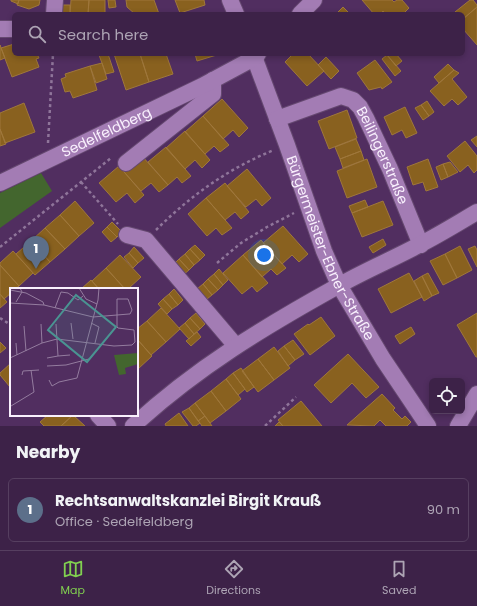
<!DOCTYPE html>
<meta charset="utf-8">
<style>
:root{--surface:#3d2248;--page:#482f52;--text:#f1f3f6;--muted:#ada4b4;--line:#563f60;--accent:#81d050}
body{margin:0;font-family:Poppins,sans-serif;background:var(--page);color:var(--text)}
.controls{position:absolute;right:12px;bottom:12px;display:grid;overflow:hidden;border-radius:6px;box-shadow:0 2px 6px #0003}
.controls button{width:36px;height:36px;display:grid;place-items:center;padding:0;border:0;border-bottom:1px solid var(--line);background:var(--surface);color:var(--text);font:20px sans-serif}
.you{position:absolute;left:264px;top:255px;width:14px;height:14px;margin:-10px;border:3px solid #fff;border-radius:50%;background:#1a73e8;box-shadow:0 0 0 6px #1a73e833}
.badge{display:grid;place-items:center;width:26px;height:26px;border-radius:50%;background:var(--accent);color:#fff;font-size:13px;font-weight:700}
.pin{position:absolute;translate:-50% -33px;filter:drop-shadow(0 1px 2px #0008)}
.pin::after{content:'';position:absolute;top:21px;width:14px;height:12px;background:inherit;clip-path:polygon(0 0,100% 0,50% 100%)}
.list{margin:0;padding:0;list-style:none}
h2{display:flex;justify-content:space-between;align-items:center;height:52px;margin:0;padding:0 16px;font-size:17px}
h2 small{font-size:13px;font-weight:400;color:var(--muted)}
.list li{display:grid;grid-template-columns:26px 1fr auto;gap:12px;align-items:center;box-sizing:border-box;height:64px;margin:0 8px 8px;padding:0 8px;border:1px solid var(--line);border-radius:6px}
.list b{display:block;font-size:15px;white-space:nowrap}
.list p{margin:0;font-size:13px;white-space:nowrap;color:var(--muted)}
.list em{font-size:13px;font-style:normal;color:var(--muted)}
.icon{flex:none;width:22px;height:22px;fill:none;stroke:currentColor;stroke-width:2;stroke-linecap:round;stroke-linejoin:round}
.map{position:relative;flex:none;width:477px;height:426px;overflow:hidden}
.search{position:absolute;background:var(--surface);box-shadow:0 2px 6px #0003;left:12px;right:12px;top:12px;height:44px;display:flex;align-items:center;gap:10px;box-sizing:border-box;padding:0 14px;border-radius:6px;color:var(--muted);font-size:15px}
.sheet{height:124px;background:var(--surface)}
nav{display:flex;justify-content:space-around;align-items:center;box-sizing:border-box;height:56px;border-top:1px solid var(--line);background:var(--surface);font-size:11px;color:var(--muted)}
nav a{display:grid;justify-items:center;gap:2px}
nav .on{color:var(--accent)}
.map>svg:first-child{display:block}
.green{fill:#43662e}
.building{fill:#89611f;stroke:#9f773b}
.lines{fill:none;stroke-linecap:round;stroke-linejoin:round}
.minor-casing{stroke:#654870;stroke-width:18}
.path{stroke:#8f759a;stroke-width:2.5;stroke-dasharray:3 3;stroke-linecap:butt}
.minor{stroke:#a37cb4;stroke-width:16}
.labels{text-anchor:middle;stroke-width:4;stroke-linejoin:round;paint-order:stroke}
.street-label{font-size:14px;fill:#f9f0fd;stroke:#2e1f35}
.inset-road{fill:none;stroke:#947c9f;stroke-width:1}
.view{fill:#4a9492;fill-opacity:0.15;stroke:#4a9492;stroke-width:2}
.inset-edge{fill:none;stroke:#f9f0fd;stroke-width:2}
</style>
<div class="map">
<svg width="477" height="426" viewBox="0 0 477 426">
<rect width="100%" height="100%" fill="#512e60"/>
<!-- green -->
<path class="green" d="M41 173 52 191 0 228V193Z"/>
<!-- building -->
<path class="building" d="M11 0H19L18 4 11 1Z
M19 0H40L39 5 29 9 17 5Z
M71 0H89L88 14H70Z
M89 0H105V14H88Z
M108 0H115L116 7 109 8Z
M126 0H154L159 14H135L127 7Z
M175 0H204L205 5 180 13Z
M362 0H392L394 2 397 0H402L409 8 403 14H386L383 11 380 14H374Z
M470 0H473L477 5V7L463 19V14H457L455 12Z
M61 5H70V14H60Z
M343 7 350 14H336Z
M477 7V45L463 29V19Z
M14 44V54H37L39 58 36 59 39 67 12 77 1 48Z
M0 45 5 58 0 60Z
M103 54H108L114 72 106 74 99 55Z
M114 54H140L149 82 126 90Z
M140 54H166L173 74 149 82Z
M195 54H220L197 61Z
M293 54H308L324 71 307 86 285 62Z
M388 54H396L402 61 396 66 387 55Z
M387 55 401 71 395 76 382 59Z
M326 57 339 71 331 79 318 65Z
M375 60 392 82 382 89 381 87 369 90 357 73Z
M102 63 107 79 96 83 90 66Z
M448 64 454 70 439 83 434 77Z
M90 66 97 90 73 98 70 91 65 92 61 79 66 77 65 74Z
M454 70 459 73 452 79 467 97 458 105 452 99 444 106 430 91Z
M222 99 248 128 239 137 233 130 223 139 203 116Z
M427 101 434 112 429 116 421 105Z
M24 103 35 132 5 143 0 129V113Z
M421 105 429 116 423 120 415 108Z
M405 107 417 133 406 138 402 130 392 135 384 117Z
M347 110 357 138 329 149 318 121Z
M203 116 229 145 220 152 214 146 205 154 185 132Z
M0 129 6 144 0 146Z
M185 131 210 160 202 168 195 160 185 169 166 148Z
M477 136V147L471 140Z
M356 139 361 151 340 159 335 147Z
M465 141 477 156V170L474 173 468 165 460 172 447 156Z
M166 147 191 176 182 183 177 177 168 185 148 162Z
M361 151 364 160 343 168 340 159Z
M142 156 168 185 159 192 151 183 141 191 124 172Z
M367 159 377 187 347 198 337 171Z
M428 159 438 187 426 191 423 182 413 185 407 167Z
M450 162 458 172 448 177 443 164Z
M443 164 448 177 441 180 436 167Z
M119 166 144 195 135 203 127 193 116 202 99 183Z
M247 169 271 198 262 206 256 199 246 207 227 186Z
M225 183 249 212 241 219 235 212 225 220 206 198Z
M206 198 232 228 222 235 216 228 207 236 188 214Z
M365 200 368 207 352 213 349 206Z
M75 201 94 223 79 236 60 215Z
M383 201 393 225 362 237 352 213Z
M60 215 79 236 65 249 45 228Z
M112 222 122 232 117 237 107 227Z
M283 226 308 254 299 262 292 255 282 264 263 243Z
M107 227 117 237 111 242 102 232Z
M45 228 65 249 50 262 31 241Z
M383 239 386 245 373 253 369 247Z
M261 240 286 268 277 275 271 269 262 277 243 255Z
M31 241 50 262 35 275 16 254Z
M195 245 205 255 200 260 190 249Z
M460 246 472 270 457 278 445 254Z
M475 246 477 250V267L468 249Z
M134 247 144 258 138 263 129 253Z
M190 249 200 260 194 265 185 254Z
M13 251 33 273 19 286 0 265V263Z
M129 253 138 263 133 268 124 257Z
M185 254 194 265 189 270 179 259Z
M445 254 457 278 443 285 430 261Z
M120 255 141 277 128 289H125L106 268Z
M243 255 268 283 257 292 252 286 242 294 223 273Z
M179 259 189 270 183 275 174 264Z
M0 265 19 286 15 289H11V293L4 299 0 294Z
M106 268 125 289H99L92 281Z
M219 269 228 280 223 285 214 274Z
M409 273 422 297 391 313 378 289Z
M428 273 439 293 432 296 422 276Z
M214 274 223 285 218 290 208 279Z
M422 276 432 296 424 301 414 281Z
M208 279 218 290 212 295 203 284Z
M91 280 99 289H81Z
M203 284 212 295 207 299 197 289Z
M174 289 183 300 178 305 169 294Z
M0 294 7 302 0 308Z
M169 294 178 305 172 309 163 299Z
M163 299 172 309 167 314 158 304Z
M161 308 180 329 166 342 147 321Z
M196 313 205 324 200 329 190 318Z
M477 313V357H476L457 325Z
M321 317 335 336 310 355 294 334 308 324 309 325Z
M190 318 200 329 194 334 185 323Z
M147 321 166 342 151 355 137 339V329Z
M185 323 194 334 189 339 179 328Z
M411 327 415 334 400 344 395 336Z
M197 332 201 337 191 346 186 341Z
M137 339 152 356 138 369H137Z
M293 340 304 354 295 360 284 346Z
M0 342 6 348 0 353Z
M284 346 295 360 288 366 278 351Z
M274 347 290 368 274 380 258 359Z
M348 354 379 387 366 398 352 383 331 403 314 385Z
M258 359 274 380 258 392 242 371Z
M11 363V386L10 387 0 375V373Z
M241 368 254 387 247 392 233 373Z
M233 373 245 389 238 395 226 379Z
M226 379 241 399 226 411 211 391Z
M211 391 226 411 210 423 195 403Z
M382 394 395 408 393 410 402 419 405 416 411 422 407 426H386L380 420 374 426 347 425Z
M301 401 322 426H283L278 420Z
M195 403 205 416 198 421 189 408Z
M189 408 200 423 196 426H193L182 412Z
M179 413 188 426H166L165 424Z
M48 415H73L61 426H44L40 422Z
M73 415 85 426H61Z
M205 416 212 426H202L200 423 198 421Z
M279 422 283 426H275Z"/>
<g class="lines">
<!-- minor casing -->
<g class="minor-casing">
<g id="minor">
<path d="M230 0 236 14"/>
<path d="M54 14 55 0"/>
<path d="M300 14 314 0"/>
<path d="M0 29H14"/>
<path id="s1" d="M253 54 287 145 324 251 339 285 383 359 428 426"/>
<path id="s2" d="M277 119 341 96 353 100 360 107 366 118 390 169 421 245"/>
<path d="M126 163 213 94V80"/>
<path id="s3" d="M0 183 202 86 254 58 258 54"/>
<path d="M127 235 146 240 236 346"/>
<path d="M98 415 108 426"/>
<path d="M133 426C196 368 264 327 338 286 364 271 393 259 419 245 439 235 458 223 477 212"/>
<path d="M458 426 477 394"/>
</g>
</g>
<!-- path -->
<path class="path" d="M48 143 53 54
M81 182 118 224
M156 230C190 196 229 168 274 150
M0 247 111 158
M217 263 241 243 267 227 294 213
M0 318 11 325
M265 426 296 397"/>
<!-- minor -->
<use href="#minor" class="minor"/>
</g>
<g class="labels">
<!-- street labels -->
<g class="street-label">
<text dy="5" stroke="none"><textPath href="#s3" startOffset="118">Sedelfeldberg</textPath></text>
<text dy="5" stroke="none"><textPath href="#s2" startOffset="144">Beilingerstraße</textPath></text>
<text dy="5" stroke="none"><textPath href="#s1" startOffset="209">Bürgermeister-Ebner-Straße</textPath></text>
</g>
</g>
<!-- overview -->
<g transform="translate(10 288)">
<rect width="128" height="128" fill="#512e60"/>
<path d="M128 65V76L115 80 116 86 109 87 104 67Z" fill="#43662e"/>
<path class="inset-road" d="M69 0 76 11 87 16M0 2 16 5 33 14 34 17M6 14 12 4 10 0M0 15 34 17 83 29 119 26H120L122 22 118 11H107V39L108 40 124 42 125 54 122 57 104 58 47 51 32 55 0 70M45 20 51 4 58 5 68 12 73 8M61 35 63 51M81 35 89 39 85 55M31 36 32 55M14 38 16 63M6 55 7 67M48 68 60 67M37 70 48 68 46 36M37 78 56 77 79 71M12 87 13 83 29 82M39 92 42 98 49 94 67 90 88 12 89 0M1 118 24 104 21 82"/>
<path class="view" d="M66 7 106 39 77 74 38 42Z"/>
<rect width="128" height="128" class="inset-edge"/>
</g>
</svg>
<div class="controls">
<button><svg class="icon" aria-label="locate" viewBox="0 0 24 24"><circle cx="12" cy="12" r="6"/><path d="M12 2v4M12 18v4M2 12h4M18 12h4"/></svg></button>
</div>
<div class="you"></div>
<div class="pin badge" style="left:36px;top:269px;background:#5c6f8a">1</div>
<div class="search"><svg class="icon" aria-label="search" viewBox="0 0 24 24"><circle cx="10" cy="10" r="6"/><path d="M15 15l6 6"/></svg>Search here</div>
</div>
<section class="sheet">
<h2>Nearby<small></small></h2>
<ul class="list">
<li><span class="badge" style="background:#5c6f8a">1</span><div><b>Rechtsanwaltskanzlei Birgit Krauß</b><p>Office · Sedelfeldberg</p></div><em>90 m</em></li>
</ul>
</section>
<nav>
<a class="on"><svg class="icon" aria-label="map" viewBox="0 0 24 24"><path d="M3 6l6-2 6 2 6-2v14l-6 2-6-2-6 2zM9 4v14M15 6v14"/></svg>Map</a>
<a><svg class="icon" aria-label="directions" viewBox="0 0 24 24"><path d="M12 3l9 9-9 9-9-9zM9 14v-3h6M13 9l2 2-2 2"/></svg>Directions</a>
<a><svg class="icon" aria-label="saved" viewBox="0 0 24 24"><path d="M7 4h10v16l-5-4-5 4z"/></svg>Saved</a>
</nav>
